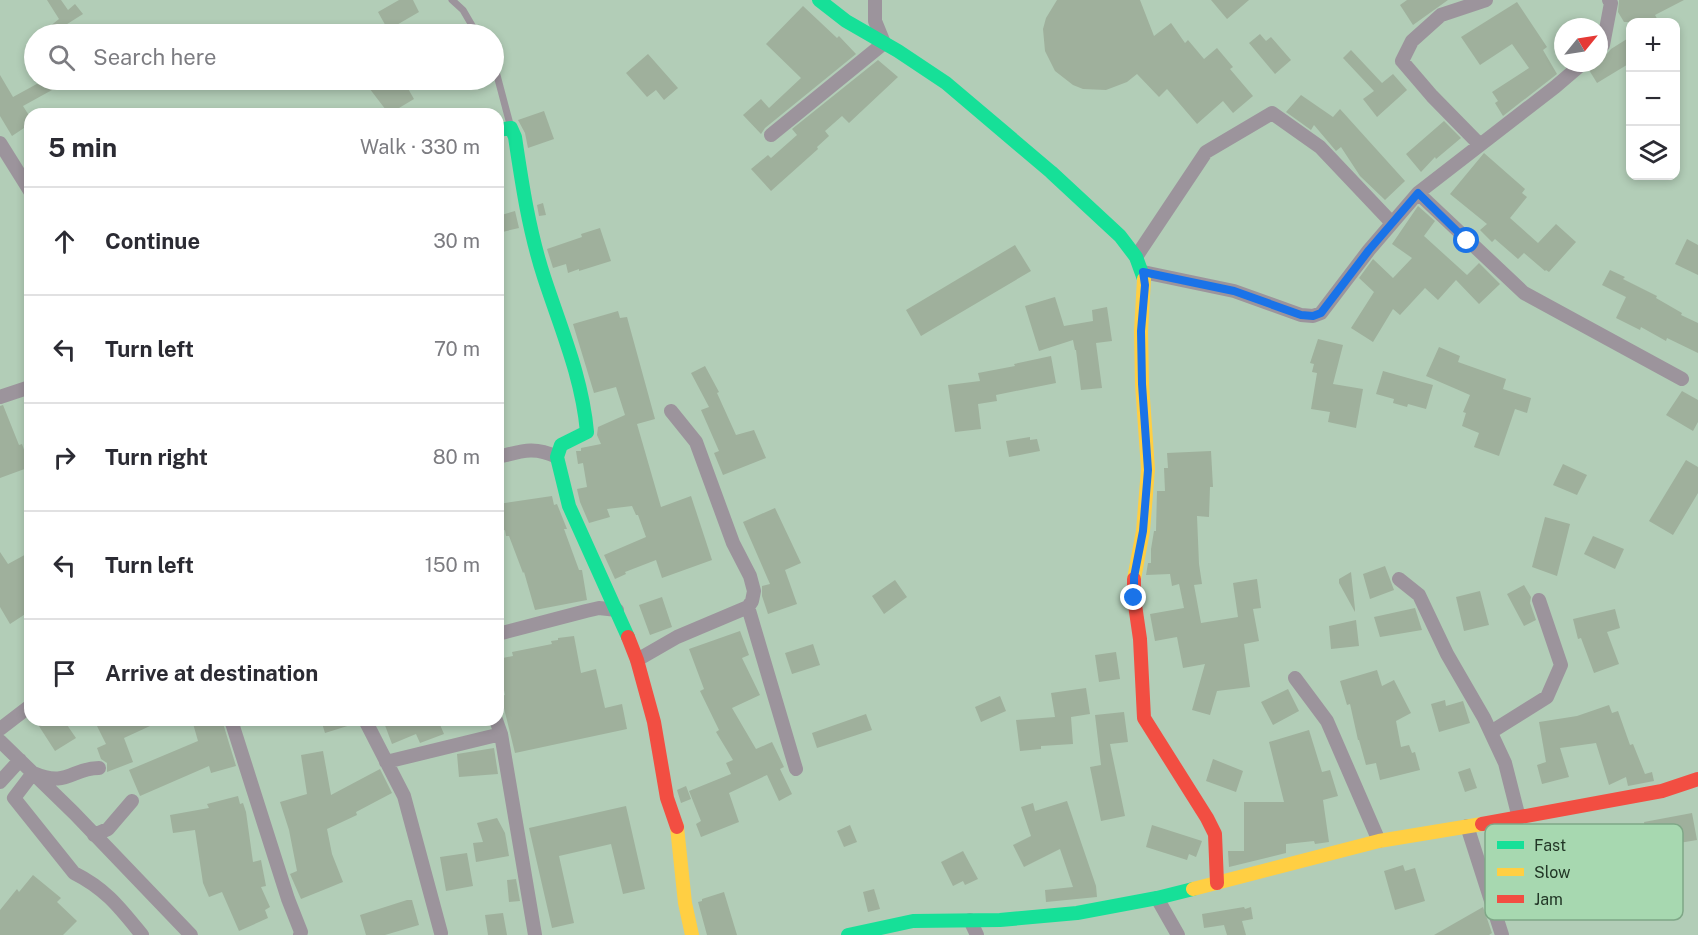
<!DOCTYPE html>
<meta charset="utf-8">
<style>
:root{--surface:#fff;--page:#f2f2f3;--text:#2b2b33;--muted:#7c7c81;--line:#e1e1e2}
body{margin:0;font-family:"Public Sans",sans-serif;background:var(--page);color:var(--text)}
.controls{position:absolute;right:18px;top:18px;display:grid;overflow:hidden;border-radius:12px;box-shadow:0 3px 9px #0003}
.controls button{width:54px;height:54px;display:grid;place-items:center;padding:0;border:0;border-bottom:2px solid var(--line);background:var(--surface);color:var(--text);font:30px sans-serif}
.compass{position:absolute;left:1554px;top:18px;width:54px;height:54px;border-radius:50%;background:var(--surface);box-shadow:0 3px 9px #0003;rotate:60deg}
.stop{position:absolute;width:18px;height:18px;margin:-14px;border:4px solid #1a73e8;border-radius:50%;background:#fff}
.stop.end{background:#1a73e8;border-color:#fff;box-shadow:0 2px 6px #0008}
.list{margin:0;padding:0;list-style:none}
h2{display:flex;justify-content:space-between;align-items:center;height:78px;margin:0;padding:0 24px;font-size:26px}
h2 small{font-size:20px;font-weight:400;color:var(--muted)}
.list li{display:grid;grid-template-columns:39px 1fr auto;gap:18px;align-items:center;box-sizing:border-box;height:108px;padding:0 24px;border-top:2px solid var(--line)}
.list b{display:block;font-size:22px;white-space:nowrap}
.list em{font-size:20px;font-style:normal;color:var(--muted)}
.icon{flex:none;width:33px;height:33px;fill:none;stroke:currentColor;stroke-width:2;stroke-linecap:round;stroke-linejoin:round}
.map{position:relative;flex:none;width:1698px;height:935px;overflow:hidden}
.search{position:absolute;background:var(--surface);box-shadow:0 3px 9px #0003;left:24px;top:24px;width:480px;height:66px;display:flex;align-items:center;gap:15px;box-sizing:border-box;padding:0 21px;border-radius:33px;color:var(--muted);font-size:22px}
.panel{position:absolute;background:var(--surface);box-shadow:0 3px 9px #0003;left:24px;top:108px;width:480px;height:618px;border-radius:18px}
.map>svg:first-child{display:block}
.building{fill:#9fb09c}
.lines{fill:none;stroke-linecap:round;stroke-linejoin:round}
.lane{stroke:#9c949c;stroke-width:7}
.street{stroke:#9c949c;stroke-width:14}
.fast{stroke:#16e098;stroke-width:14}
.slow{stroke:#ffcf43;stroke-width:14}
.jam{stroke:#f24e42;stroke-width:14}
.route{stroke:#1a73e8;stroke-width:8}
.key{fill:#a7d8b0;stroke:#7fa787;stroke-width:1.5}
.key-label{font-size:16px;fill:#223626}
</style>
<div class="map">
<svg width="1698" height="935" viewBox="0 0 1698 935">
<rect width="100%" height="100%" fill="#b2cdb7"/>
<!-- building -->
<path class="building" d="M47 0H61L68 10 75 4 83 14 53 33 49 27 59 19Z
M399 0H413L419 12 388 30 378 12Z
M1057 0H1140L1154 36 1171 23 1185 43 1188 40 1204 59 1217 48 1233 67 1230 69 1253 96 1233 113 1223 101 1197 124 1167 89 1159 97 1137 74 1127 82 1106 90 1083 89 1073 85 1055 71 1045 51 1043 29 1046 18Z
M1211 0H1249L1227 19Z
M1407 0H1448L1413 25 1400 5Z
M1619 0H1684L1655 15 1659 22H1624L1618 12Z
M1517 2 1547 47 1543 50 1557 74 1503 116 1495 103 1498 101 1492 92 1529 68 1512 44 1480 65 1461 37Z
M803 6 837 38 839 36 856 54 765 128 761 134 743 115 761 99 769 108 801 78 766 44Z
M1260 34 1266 41 1271 37 1291 60 1275 74 1249 43Z
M1630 37V63L1597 83 1589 70 1592 63H1599V58L1605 56 1611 49Z
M1351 50 1382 83 1393 74 1407 90 1377 117 1363 99 1374 91 1343 58Z
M648 54 678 88 664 100 656 90 647 97 626 73Z
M878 60 898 77 849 123 842 116 825 131 829 136 817 147 818 149 771 191 751 169 768 155 771 158 797 135 792 129Z
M0 75 13 97 44 80H47L52 90 23 106 30 117V124L12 136 0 116Z
M363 80H403L414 99 389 114Z
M1301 95 1333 117 1340 109 1405 181 1385 200 1360 176 1341 147 1336 151 1314 125 1311 130 1286 112Z
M544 111 554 139 528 148 525 133 518 120Z
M1444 121 1461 138 1436 159 1435 157 1421 172 1406 154Z
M1484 153 1525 189 1522 193 1527 197 1510 218 1538 243 1556 224 1576 242 1549 272 1546 270 1545 271 1524 253 1518 259 1495 239 1492 242 1480 230 1487 224 1450 194Z
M543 203 546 215 539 216 537 205Z
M1418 206 1435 221 1424 236 1467 275 1479 263 1500 284 1479 304 1456 280 1438 300 1425 288 1400 315 1393 309 1373 342 1351 328 1374 292 1359 278 1373 259 1393 278 1412 258 1392 244Z
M515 211 519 228 498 233V216Z
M600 228 611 261 579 271V269L568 273 566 264 553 268 547 249 582 237 581 234Z
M1687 239 1698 245V275L1675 264Z
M1015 245 1031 271 921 336 906 310Z
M1610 270 1625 277 1623 279 1657 296 1656 298 1682 313 1681 315 1698 323V353L1667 338 1666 341 1641 327 1640 330 1616 318 1626 297 1602 285Z
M1055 297 1064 326 1093 321 1092 310 1107 307 1112 341 1096 343 1102 388 1081 390 1076 350H1075L1073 340 1039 351 1025 306Z
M618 311 620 318 627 317 655 419 637 424 661 507 691 496 712 560 662 578 656 560 625 572 626 574 615 579 604 555 646 537 638 515H636L632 506 607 509 610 517 589 523 580 502 577 489 587 487 583 463 578 464 576 451H581V448L601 444 597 435 598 427 625 415 616 387 594 393 573 324Z
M1318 339 1343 345 1333 384 1363 389 1356 428 1328 422 1330 412 1311 409 1317 373 1312 372 1314 364 1310 363Z
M1439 347 1460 356 1458 362 1506 379 1503 389 1531 398 1527 413 1515 409 1499 456 1474 447 1479 433 1462 426 1466 413 1463 412 1470 395 1426 376Z
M1051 356 1056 383 996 395 997 401 978 404 981 429 955 432 948 385 980 381 978 373 1015 366 1014 364Z
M705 366 719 392 717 393 736 435 754 430 766 458 723 475 714 453 719 451 701 410 709 407 691 373Z
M1383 371 1433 385 1426 409 1408 404 1407 407 1393 403 1394 399 1376 394Z
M1682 391 1698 400V422L1693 431 1666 415Z
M3 405 19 445 22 444 30 467 0 478V406Z
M1030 437V440L1037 439 1040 451 1009 457 1006 441Z
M1211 451 1213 487H1210L1209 517 1197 516 1199 564 1202 584 1194 585 1201 623 1238 617 1233 583 1257 579 1261 608 1253 609 1259 641 1244 644 1250 687 1217 691 1210 715 1192 710 1205 664 1183 668 1177 637 1155 641 1150 614 1184 608 1179 584 1172 586 1170 574 1146 575 1148 563H1151V549L1154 531H1156L1157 491H1165L1164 468H1168L1167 453Z
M1686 460 1698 467V493L1673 535 1649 521Z
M1563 464 1587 475 1577 495 1553 485Z
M552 496 554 505 557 504 567 529H564L579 570H582L587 600 535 610 524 572 523 573 509 536H506L505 530 498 532V504Z
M775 508 801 563 785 570 797 604 768 614 762 596V586L770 584 743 522Z
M1545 517 1570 524 1557 576 1532 567Z
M1593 536 1624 549 1615 569 1584 554Z
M0 552 8 564 30 552V611L10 624 0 607Z
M1385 566 1394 590 1370 599 1363 574Z
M1351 572 1355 609V612L1339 583V579Z
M895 580 907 597 884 614 872 596Z
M1524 585 1531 597 1530 603 1536 620 1524 626 1507 594Z
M1480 591 1489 625 1464 631 1456 597Z
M662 597 672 627 650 635 639 605Z
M1415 608 1422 630 1380 637 1374 617Z
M1615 609 1620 628 1607 632 1619 664 1594 673 1581 638 1578 639 1573 619Z
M1356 620 1359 646 1331 649 1329 626Z
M740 631 749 655 742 658 760 695 732 708 756 749 772 742 784 767 780 769 792 794 779 801 767 775 729 793 739 822 701 837 696 824 701 821 689 791 731 774 726 763 733 760 716 732 719 730 700 691 704 689 689 649Z
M574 636 581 673 596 669 605 708 622 704 627 729 515 753 501 696 505 695 498 659 513 656 512 652 552 644 551 641 558 640V638Z
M813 644 820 665 792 674 785 653Z
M1116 652 1120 679 1099 682 1095 655Z
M1377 670 1382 686 1394 680 1411 713 1396 721 1401 747 1409 745 1412 753 1415 752 1420 770 1380 780 1376 763 1366 765 1359 740H1358L1350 704 1347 705 1340 681Z
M1086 688 1090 714 1071 717 1073 744 1041 746V749L1020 751 1016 720 1055 717 1051 693Z
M1288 689 1299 711 1273 725 1261 702Z
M1000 696 1006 711 981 722 975 707Z
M1445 700 1446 706 1463 701 1470 723 1439 732 1431 704Z
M1609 705 1612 713 1618 711 1630 745 1633 744 1645 774 1652 772 1654 781 1628 786 1626 777 1609 785 1596 743 1560 748 1569 777 1542 784 1537 765 1546 762 1539 722 1577 716Z
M1124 712 1128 742 1110 744 1125 816 1101 821 1090 767 1101 765 1095 715Z
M866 714 872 730 817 748 812 733Z
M35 720H58L61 725 65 722 76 738 55 751Z
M94 720H163L124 738 133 762 107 772V763L101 759 97 748 106 744Z
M192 720H222L236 766 211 773 209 766 140 796 129 770 198 741Z
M321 720H356L357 723 325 733Z
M383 720H438L444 734 420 743 416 734 392 744Z
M1309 730 1322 772 1330 770 1338 796 1323 800 1329 842 1315 844 1314 841 1286 844V853L1229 867 1228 851H1244V802H1284L1269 742Z
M494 748 498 774 459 777 457 754Z
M323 751 331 795 380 769 392 793 356 812 357 815 327 829 332 854 343 882 301 899 290 874 297 871 289 830 280 802 307 794 301 755Z
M1213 759 1243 771 1236 792 1206 781Z
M1470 768 1477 788 1465 792 1458 772Z
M686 786 691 799 681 803 677 790Z
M238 796 240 804 243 803 246 812 253 862 261 860 266 886 261 887 270 907 265 910 268 918 239 931 222 892 209 897 203 883 195 830 173 833 170 815 209 808 207 804Z
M1067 801 1096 886 1097 897 1046 902 1045 890 1073 887 1060 849 1024 867 1013 845 1031 836 1021 807 1033 803 1035 811Z
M626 806 645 889 623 894 611 844 559 856 574 923 552 928 529 828Z
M1692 813 1697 840 1649 848 1644 822Z
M497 818 505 833 509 856 476 862 473 843 483 842 477 823Z
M850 825 857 842 844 847 837 831Z
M1152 825 1202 841 1196 857 1189 854 1187 860 1146 847Z
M963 851 978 879 965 885 963 881 953 886 941 862Z
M467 853 473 886 446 891 440 857Z
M1403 865 1405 871 1415 868 1425 901 1395 910 1384 871Z
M33 875 61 898 57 902 77 921 63 935H0V910L17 889 19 892Z
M516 879 520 901 509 902 507 880Z
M874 889 880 909 868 912 863 892Z
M724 892 737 935H707L698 902 702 901V899Z
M407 900H412L419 925 385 935H366L360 915Z
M1244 907 1245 909 1251 907 1253 919 1242 921 1246 935H1227L1224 925 1204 928 1202 914Z
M1483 907 1492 933 1489 935H1434Z
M503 913 507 935H488L485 915Z"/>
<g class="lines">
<!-- lane -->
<path class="lane" d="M452 0 463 10 477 34
M494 64 511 128"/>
<!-- street -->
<path class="street" d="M1599 49 1603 45 1611 3 1609 0
M771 135 884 43 875 21V0
M0 143 30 191
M1480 145 1432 96 1402 61 1412 41 1441 15 1486 0
M1418 193 1524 293 1682 379
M1136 257 1206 152 1272 113 1320 147 1392 223
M1143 272 1234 291 1301 315 1313 316 1321 313 1369 250 1418 193 1555 87 1583 63
M0 397 30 387
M498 457C522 451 534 446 557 457
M1399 579 1419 595 1447 654 1484 718 1505 763 1519 818
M748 607 796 769
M498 634 586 611 599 608 617 610
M637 660 677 637 748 607 752 601 754 591 750 576 733 543 696 442 671 411
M1295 678 1327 721 1379 841
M231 720 288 899 301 932 300 935
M365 720 404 796 441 933
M496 720 501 734 535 935
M0 729 30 706
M1491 732 1547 697 1561 665 1539 600
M0 741 74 813 191 935
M386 762 501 734
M99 768C71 768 68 788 33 773L14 798 74 873C106 889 120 908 142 935
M0 782 20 760
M1467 826 1502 935
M94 835 108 829 132 801
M1157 898 1178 935
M970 920 977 935"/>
<!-- fast -->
<path class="fast" d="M819 0 846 21 898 51 946 83 1051 172 1120 236 1136 257 1144 279
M498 130 511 128 515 137C522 184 529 231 544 277 561 329 582 377 587 432L561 445 557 457 569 506 628 637
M848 935 913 921 1000 920 1077 913 1157 898 1193 889"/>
<!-- slow -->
<path class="slow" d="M1134 579 1143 531 1148 469 1142 384 1141 331 1144 279
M677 827 685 903 692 935
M1193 889 1379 841 1482 824"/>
<!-- jam -->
<path class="jam" d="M1134 579V598L1140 639 1144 718 1207 818 1215 834 1217 883
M628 637 637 660 654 722 667 798 677 827
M1482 824 1662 791 1698 779"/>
</g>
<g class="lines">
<!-- route -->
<path class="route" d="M1134 598V577L1143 531 1148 470 1142 384 1141 331 1145 285 1143 272 1234 291 1301 315 1313 316 1321 313 1369 250 1418 193 1467 241"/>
</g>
<!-- legend -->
<rect x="1485" y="824" width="198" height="96" rx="9" class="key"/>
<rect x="1497" y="841" width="27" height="8" fill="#16e098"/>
<rect x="1497" y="868" width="27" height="8" fill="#ffcf43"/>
<rect x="1497" y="895" width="27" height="8" fill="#f24e42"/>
<g class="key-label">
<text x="1534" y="851">Fast</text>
<text x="1534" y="878">Slow</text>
<text x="1534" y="905">Jam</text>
</g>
</svg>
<div class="controls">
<button>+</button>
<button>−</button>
<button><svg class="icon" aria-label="layers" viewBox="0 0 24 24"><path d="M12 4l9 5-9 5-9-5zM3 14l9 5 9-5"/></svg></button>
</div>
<svg class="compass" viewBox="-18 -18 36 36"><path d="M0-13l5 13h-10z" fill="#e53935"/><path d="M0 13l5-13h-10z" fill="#7c7c81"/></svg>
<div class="stop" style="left:1467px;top:241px"></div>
<div class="stop end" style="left:1134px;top:598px"></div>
<div class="search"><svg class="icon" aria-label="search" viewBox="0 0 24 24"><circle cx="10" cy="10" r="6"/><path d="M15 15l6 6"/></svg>Search here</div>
<section class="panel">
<h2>5 min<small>Walk · 330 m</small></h2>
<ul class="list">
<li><svg class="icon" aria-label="ahead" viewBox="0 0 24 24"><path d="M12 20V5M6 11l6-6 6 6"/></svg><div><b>Continue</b></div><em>30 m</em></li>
<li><svg class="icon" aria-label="left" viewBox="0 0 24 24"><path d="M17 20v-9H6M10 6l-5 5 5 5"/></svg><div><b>Turn left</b></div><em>70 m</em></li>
<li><svg class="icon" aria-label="right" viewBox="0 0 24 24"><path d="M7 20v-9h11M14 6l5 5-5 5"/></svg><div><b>Turn right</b></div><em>80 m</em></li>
<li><svg class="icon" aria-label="left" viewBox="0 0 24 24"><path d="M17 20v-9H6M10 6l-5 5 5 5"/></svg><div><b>Turn left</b></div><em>150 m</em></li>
<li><svg class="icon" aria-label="arrive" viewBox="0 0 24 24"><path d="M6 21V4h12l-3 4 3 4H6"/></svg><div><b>Arrive at destination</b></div></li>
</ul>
</section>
</div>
